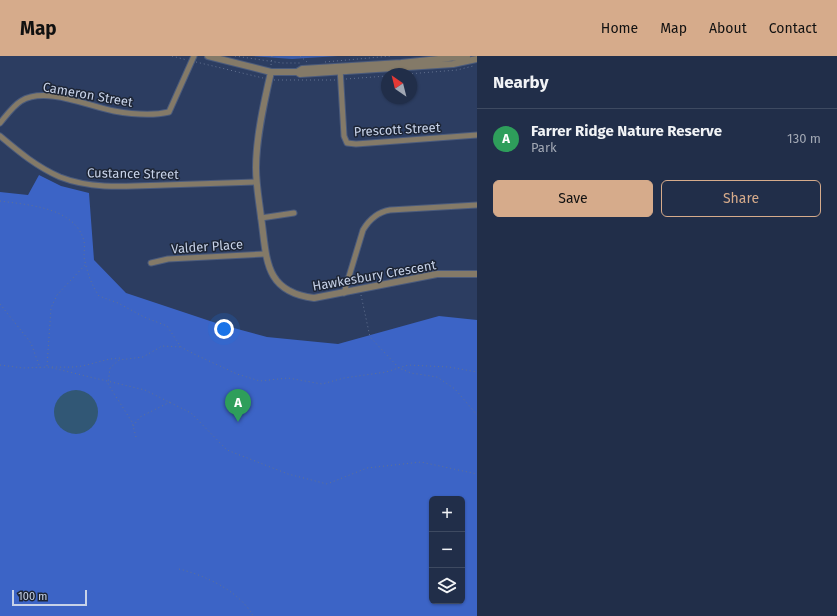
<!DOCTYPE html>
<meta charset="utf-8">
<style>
:root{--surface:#212e49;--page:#293650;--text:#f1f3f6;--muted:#a2a8b4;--line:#3e4a61;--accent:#d6ab8b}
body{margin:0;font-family:"Fira Sans",sans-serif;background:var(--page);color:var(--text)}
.controls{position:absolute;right:12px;bottom:12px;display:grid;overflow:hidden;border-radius:6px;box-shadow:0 1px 3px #0004}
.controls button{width:36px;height:36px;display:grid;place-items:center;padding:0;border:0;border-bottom:1px solid var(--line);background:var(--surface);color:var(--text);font:20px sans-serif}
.compass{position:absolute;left:381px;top:12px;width:36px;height:36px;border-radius:50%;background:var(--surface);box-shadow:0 1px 3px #0004;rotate:325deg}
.scale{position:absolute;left:12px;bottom:10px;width:75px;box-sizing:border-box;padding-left:4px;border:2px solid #c7d2e8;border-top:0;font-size:11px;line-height:14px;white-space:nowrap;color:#c7d2e8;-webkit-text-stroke:3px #1d2535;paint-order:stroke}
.you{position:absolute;left:224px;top:273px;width:14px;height:14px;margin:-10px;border:3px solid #fff;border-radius:50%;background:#1a73e8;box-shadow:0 0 0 6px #1a73e833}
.badge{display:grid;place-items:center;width:26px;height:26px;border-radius:50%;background:var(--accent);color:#fff;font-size:13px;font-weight:700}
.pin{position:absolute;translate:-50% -33px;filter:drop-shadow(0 1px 2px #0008)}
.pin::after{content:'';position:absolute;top:21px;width:14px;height:12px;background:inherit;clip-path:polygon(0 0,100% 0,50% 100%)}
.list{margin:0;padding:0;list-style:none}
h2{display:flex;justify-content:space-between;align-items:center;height:52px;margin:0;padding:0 16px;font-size:17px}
h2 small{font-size:13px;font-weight:400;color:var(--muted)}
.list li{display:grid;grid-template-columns:26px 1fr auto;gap:12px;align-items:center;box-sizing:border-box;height:60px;padding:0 16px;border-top:1px solid var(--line)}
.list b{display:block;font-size:15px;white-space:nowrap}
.list p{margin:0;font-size:13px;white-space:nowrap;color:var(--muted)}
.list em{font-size:13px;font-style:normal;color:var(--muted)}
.actions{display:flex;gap:8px;padding:12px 16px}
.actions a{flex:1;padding:9px 0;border:1px solid var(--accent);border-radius:6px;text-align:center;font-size:14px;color:var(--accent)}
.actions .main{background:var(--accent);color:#111}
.icon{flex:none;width:22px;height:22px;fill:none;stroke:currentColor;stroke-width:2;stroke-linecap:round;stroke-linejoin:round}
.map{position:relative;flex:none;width:477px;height:560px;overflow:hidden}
header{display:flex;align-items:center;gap:24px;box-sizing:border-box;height:56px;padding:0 20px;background:var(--accent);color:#111}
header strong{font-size:19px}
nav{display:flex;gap:22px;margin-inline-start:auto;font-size:14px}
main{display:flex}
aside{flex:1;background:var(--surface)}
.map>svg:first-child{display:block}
.green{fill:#3b5dab}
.forest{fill:#3c64c6;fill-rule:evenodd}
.building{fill:#315775}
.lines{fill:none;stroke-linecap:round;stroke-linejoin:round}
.minor-casing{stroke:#4b5b7c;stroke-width:7}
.tertiary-casing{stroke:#4b5b7c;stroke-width:8}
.path{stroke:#637291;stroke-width:1;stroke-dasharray:1 3;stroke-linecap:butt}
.minor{stroke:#847a68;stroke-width:5}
.tertiary{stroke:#847a68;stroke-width:6}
.labels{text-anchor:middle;stroke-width:3;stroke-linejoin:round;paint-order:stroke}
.street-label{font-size:13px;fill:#c7d2e8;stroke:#1d2535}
</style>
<header>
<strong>Map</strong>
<nav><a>Home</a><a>Map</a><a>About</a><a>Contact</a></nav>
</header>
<main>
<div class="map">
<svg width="477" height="560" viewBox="0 0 477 560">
<rect width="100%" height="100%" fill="#2c3d61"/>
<!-- green -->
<path class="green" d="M251 0H338L292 3Z"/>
<!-- forest -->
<path class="forest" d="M39 119 61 130 89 137 94 204 126 237 219 268 267 281 338 288 439 260 477 264V560H0V136L28 139ZM432 443H462V545H432Z"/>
<!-- building -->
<path class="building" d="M54 356a22 22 0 1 1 44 0a22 22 0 1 1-44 0Z"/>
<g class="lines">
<!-- minor casing -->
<g class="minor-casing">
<path id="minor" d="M340 12 344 80 347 87 356 88 477 79
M0 67C6 60 13 50 21 45 45 30 88 50 114 55 131 58 152 60 169 56L194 0
M0 80C19 96 37 111 60 121 93 134 131 130 165 129 196 128 226 127 256 126
M261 162 294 157
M151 207 168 203 264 198
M344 237 363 174C369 164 378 156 390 154L477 149"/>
</g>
<!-- tertiary casing -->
<g class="tertiary-casing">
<path id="tertiary" d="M208 0 271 16H297L300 18 453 8 477 3
M271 16C264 46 256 82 256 112 256 129 259 144 261 161 267 201 263 236 314 242L437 218H477
M297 16 302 13 401 7 467 0"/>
</g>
<!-- path -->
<path class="path" d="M172 0 187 4
M235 0 282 7H302
M300 0 307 6
M196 6 263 22
M325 6 391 0
M271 9 272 0
M408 18 457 14 473 10
M346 23 387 20
M274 24H335
M0 145C28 149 75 151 84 185 85 190 84 196 84 201 87 216 91 228 99 240L118 247 144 261 167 270 181 291 194 298 237 318 260 325 288 322 322 328 344 322 386 316 408 309 449 311 477 316
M361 239 370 281 399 312 411 317 437 321 455 333 477 359
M0 248 31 287 40 312
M0 309 23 312 48 311 145 334 191 357 227 394 288 418 327 428 367 412 421 406 477 418
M47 310 51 252 57 239 86 208
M52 311C64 311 75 312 86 309 100 306 108 302 123 302
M133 370 140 361 170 346
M136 381 132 366 108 328 110 312 119 304 143 301 162 290 181 291
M179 513C204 519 240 535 253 560"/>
<!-- minor -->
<use href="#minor" class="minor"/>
<!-- tertiary -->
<use href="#tertiary" class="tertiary"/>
</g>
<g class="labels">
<!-- street labels -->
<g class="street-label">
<text transform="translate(88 38) rotate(10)" y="5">Cameron Street</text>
<text transform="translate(397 73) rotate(-3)" y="5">Prescott Street</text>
<text transform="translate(133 117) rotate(1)" y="5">Custance Street</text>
<text transform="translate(207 190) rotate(-4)" y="5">Valder Place</text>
<text transform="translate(374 219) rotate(-10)" y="5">Hawkesbury Crescent</text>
</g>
</g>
</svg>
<div class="controls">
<button>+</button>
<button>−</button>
<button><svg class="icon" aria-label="layers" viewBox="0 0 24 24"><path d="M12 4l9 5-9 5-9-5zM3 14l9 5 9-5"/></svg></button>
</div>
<svg class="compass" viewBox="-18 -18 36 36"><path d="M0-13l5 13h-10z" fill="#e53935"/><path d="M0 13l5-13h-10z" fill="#a2a8b4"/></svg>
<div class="scale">100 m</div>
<div class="you"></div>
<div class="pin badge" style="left:238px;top:366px;background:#2e9e5b">A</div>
</div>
<aside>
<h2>Nearby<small></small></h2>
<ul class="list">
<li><span class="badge" style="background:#2e9e5b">A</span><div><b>Farrer Ridge Nature Reserve</b><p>Park</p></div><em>130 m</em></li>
</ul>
<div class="actions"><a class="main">Save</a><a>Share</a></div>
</aside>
</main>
